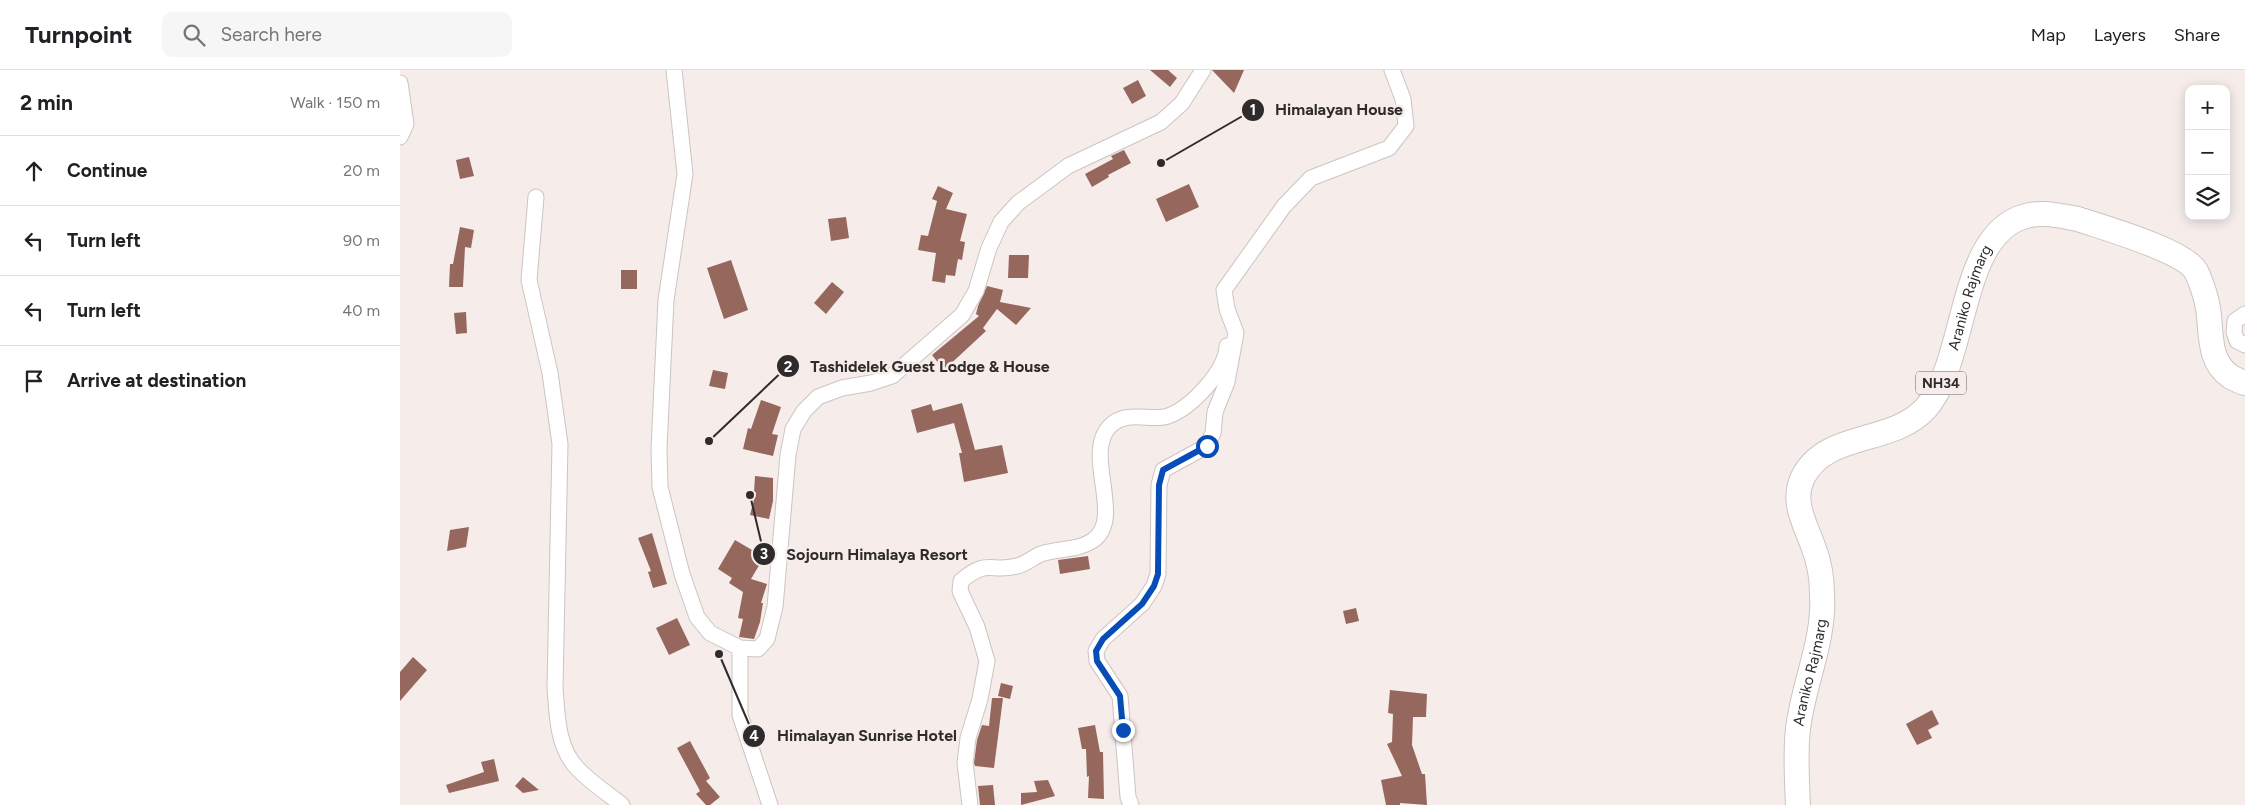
<!DOCTYPE html>
<meta charset="utf-8">
<style>
:root{--surface:#fff;--page:#f6f6f6;--text:#202124;--muted:#757577;--line:#e0e0e0}
body{margin:0;font-family:Figtree,sans-serif;background:var(--page);color:var(--text)}
.controls{position:absolute;right:15px;top:15px;display:grid;overflow:hidden;border-radius:10px;box-shadow:0 2px 12px #0003}
.controls button{width:45px;height:45px;display:grid;place-items:center;padding:0;border:0;border-bottom:1px solid var(--line);background:var(--surface);color:var(--text);font:25px sans-serif}
.stop{position:absolute;width:15px;height:15px;margin:-11px;border:4px solid #074cb7;border-radius:50%;background:#fff}
.stop.end{background:#074cb7;border-color:#fff;box-shadow:0 1px 5px #0008}
.list{margin:0;padding:0;list-style:none}
h2{display:flex;justify-content:space-between;align-items:center;height:65px;margin:0;padding:0 20px;font-size:21px}
h2 small{font-size:16px;font-weight:400;color:var(--muted)}
.list li{display:grid;grid-template-columns:32px 1fr auto;gap:15px;align-items:center;box-sizing:border-box;height:70px;padding:0 20px;border-top:1px solid var(--line)}
.list b{display:block;font-size:19px;white-space:nowrap}
.list em{font-size:16px;font-style:normal;color:var(--muted)}
.icon{flex:none;width:28px;height:28px;fill:none;stroke:currentColor;stroke-width:2;stroke-linecap:round;stroke-linejoin:round}
.map{position:relative;flex:none;width:1845px;height:735px;overflow:hidden}
header{display:flex;align-items:center;gap:30px;box-sizing:border-box;height:70px;padding:0 25px;background:var(--surface);border-bottom:1px solid var(--line)}
header strong{font-size:24px}
nav{display:flex;gap:28px;margin-inline-start:auto;font-size:18px}
.search{width:350px;height:45px;background:var(--page);display:flex;align-items:center;gap:12px;box-sizing:border-box;padding:0 18px;border-radius:10px;color:var(--muted);font-size:19px}
main{display:flex}
aside{flex:1;background:var(--surface)}
.map>svg:first-child{display:block}
.building{fill:#96675c}
.lines{fill:none;stroke-linecap:round;stroke-linejoin:round}
.minor-casing{stroke:#ccc4c2;stroke-width:17}
.trunk-casing{stroke:#ccc4c2;stroke-width:26}
.minor{stroke:#fff;stroke-width:15}
.trunk{stroke:#fff;stroke-width:24}
.route{stroke:#074cb7;stroke-width:6}
.labels{text-anchor:middle;stroke-width:5;stroke-linejoin:round;paint-order:stroke}
.shield{fill:#f6edeb;stroke:#6a6564;stroke-width:1}
.shield-label{font-size:14px;font-weight:bold;fill:#2e2b2a}
.street-label{font-size:15px;fill:#2e2b2a;stroke:#f6edeb}
.leader{fill:none;stroke:#2e2b2a;stroke-width:2}
.callout-dot{fill:#2e2b2a;stroke:#f6edeb;stroke-width:2}
.mark-label{font-size:15px;text-anchor:middle;font-weight:bold;fill:#fff}
.callout-label{font-size:16px;text-anchor:middle;font-weight:bold;fill:#2e2b2a;stroke:#f6edeb;stroke-width:5;stroke-linejoin:round;paint-order:stroke}
</style>
<header>
<strong>Turnpoint</strong>
<div class="search"><svg class="icon" aria-label="search" viewBox="0 0 24 24"><circle cx="10" cy="10" r="6"/><path d="M15 15l6 6"/></svg>Search here</div>
<nav><a>Map</a><a>Layers</a><a>Share</a></nav>
</header>
<main>
<aside>
<h2>2 min<small>Walk · 150 m</small></h2>
<ul class="list">
<li><svg class="icon" aria-label="ahead" viewBox="0 0 24 24"><path d="M12 20V5M6 11l6-6 6 6"/></svg><div><b>Continue</b></div><em>20 m</em></li>
<li><svg class="icon" aria-label="left" viewBox="0 0 24 24"><path d="M17 20v-9H6M10 6l-5 5 5 5"/></svg><div><b>Turn left</b></div><em>90 m</em></li>
<li><svg class="icon" aria-label="left" viewBox="0 0 24 24"><path d="M17 20v-9H6M10 6l-5 5 5 5"/></svg><div><b>Turn left</b></div><em>40 m</em></li>
<li><svg class="icon" aria-label="arrive" viewBox="0 0 24 24"><path d="M6 21V4h12l-3 4 3 4H6"/></svg><div><b>Arrive at destination</b></div></li>
</ul>
</aside>
<div class="map">
<svg width="1845" height="735" viewBox="0 0 1845 735">
<rect width="100%" height="100%" fill="#f6edeb"/>
<!-- building -->
<path class="building" d="M750 0H768L777 8 770 17Z
M812 0H844L834 23Z
M738 10 746 26 732 34 723 18Z
M724 80 731 93 708 105 709 107 692 117 685 104 713 89 711 86Z
M69 87 74 106 60 109 56 90Z
M789 114 799 137 766 152 756 129Z
M538 116 553 123 546 139 567 144 560 171 565 172 562 190 558 189 555 206 546 205 545 213 532 211 536 183 518 180 521 165 528 166 537 131 532 129Z
M446 147 449 168 431 171 428 149Z
M60 157 74 160 71 178 65 177 63 217H49L50 194H53Z
M609 185H629L628 208H608Z
M331 190 348 240 324 249 307 198Z
M221 200H237V219H221Z
M432 212 444 222 426 244 414 233Z
M587 216 603 220 600 232 631 238 616 255 597 239 583 258 586 261 544 300 532 285 579 246 576 244 578 236Z
M66 242 67 263 56 264 54 243Z
M313 300 328 303 325 319 309 316Z
M361 330 381 337 372 364 378 365 373 386 343 379 348 358 351 359Z
M562 333 575 380 602 375 608 403 564 412 559 383H562L554 353 517 363 511 340 531 334 533 341Z
M355 406 373 408V431L369 449 350 445 356 422H354Z
M69 457 66 477 47 481 50 460Z
M252 463 267 514 253 518 248 502 251 501 238 468Z
M335 470 364 487 351 509 367 514 361 533H363L360 552 354 569 339 567 343 549 338 548 343 522 329 513 332 508 318 499Z
M688 486 690 499 660 504 658 490Z
M956 538 959 551 946 554 943 541Z
M277 548 290 575 269 585 256 558Z
M13 587 27 600 0 631V602Z
M601 613 613 616 610 629 598 626Z
M990 620 1027 624 1026 647H1013L1012 675 1022 704H1025L1027 735 1000 733V735H986L981 710 1002 706 987 674 992 672 993 644 988 643Z
M592 628H603L594 698 575 696 574 693 577 670 582 655 589 656Z
M1532 640 1539 654 1528 660 1532 668 1517 675 1506 654Z
M695 655 700 682H703L704 729 688 728 689 706 687 707 686 679H682L678 658Z
M290 671 310 708 306 711 320 727 310 735H306L296 724 300 721 277 678Z
M94 689 99 711 49 723 46 715 84 702 81 692Z
M123 707 139 720 123 723 115 716Z
M648 710 655 726 621 735V723L637 722 634 711Z
M593 715 595 735H580L578 716Z"/>
<g class="lines">
<!-- minor casing -->
<g class="minor-casing">
<path id="minor" d="M274 0 285 104 266 230 259 378 260 417 282 504 297 547 310 563 340 578 358 579 367 569 375 537 388 385 393 359 404 341 418 327 442 318 471 313 492 306 562 245 576 221 589 178 601 152 618 133 668 96 761 52 782 33 803 0
M0 13 6 54 0 67
M136 127 129 210 150 303 160 374 155 617C157 644 157 677 177 698 190 712 207 723 222 735
M1845 244 1835 251 1834 262 1837 271 1845 275
M340 578V645L370 735
M570 735 565 693 568 668 580 629 587 591 577 557 560 521 561 511C588 488 590 503 617 496 626 494 633 487 641 484 659 478 676 481 692 471 726 449 682 384 710 356 727 339 752 352 768 346 791 338 826 301 827 276
M731 735 728 727 720 626 697 591 696 581 703 569 742 534 754 516 758 504 759 415 763 400 807 376 813 363 815 342 827 312 836 263 827 239 824 220 884 136 911 108 989 78 1006 56 1003 29 992 0"/>
</g>
<!-- trunk casing -->
<g class="trunk-casing">
<g id="trunk">
<path id="s1" d="M1398 735C1397 710 1395 684 1398 659 1403 614 1425 571 1422 524 1422 508 1419 491 1413 476 1405 453 1391 432 1403 407 1426 361 1493 375 1526 338 1568 291 1558 163 1626 146 1643 141 1661 146 1678 149 1704 158 1783 180 1796 201 1801 212 1806 226 1808 238 1812 262 1807 291 1831 307 1836 309 1840 312 1845 313"/>
</g>
</g>
<!-- minor -->
<use href="#minor" class="minor"/>
<!-- trunk -->
<use href="#trunk" class="trunk"/>
</g>
<g class="lines">
<!-- route -->
<path class="route" d="M723 660 720 626 697 591 696 581 703 569 742 534 754 516 758 504 759 415 763 400 807 376"/>
</g>
<g class="labels">
<!-- shield labels -->
<rect class="shield" x="1516" y="301.5" width="50" height="23" rx="4"/>
<g class="shield-label">
<text x="1541" y="318">NH34</text>
</g>
<!-- street labels -->
<g class="street-label">
<text dy="5" stroke="none"><textPath href="#s1" startOffset="599">Araniko Rajmarg</textPath></text>
<text dy="5" stroke="none"><textPath href="#s1" startOffset="134">Araniko Rajmarg</textPath></text>
</g>
</g>
<!-- callouts -->
<path class="leader" d="M761 93L853 40M309 371L388 296M350 425L364 484M319 584L354 666"/>
<g class="callout-dot">
<circle cx="761" cy="93" r="5"/>
<circle cx="309" cy="371" r="5"/>
<circle cx="350" cy="425" r="5"/>
<circle cx="319" cy="584" r="5"/>
<circle cx="853" cy="40" r="12"/>
<circle cx="388" cy="296" r="12"/>
<circle cx="364" cy="484" r="12"/>
<circle cx="354" cy="666" r="12"/>
</g>
<g class="mark-label">
<text x="853" y="45">1</text>
<text x="388" y="302">2</text>
<text x="364" y="489">3</text>
<text x="354" y="671">4</text>
</g>
<g class="callout-label">
<text x="939" y="45">Himalayan House</text>
<text x="530" y="302">Tashidelek Guest Lodge &amp; House</text>
<text x="477" y="490">Sojourn Himalaya Resort</text>
<text x="467" y="671">Himalayan Sunrise Hotel</text>
</g>
</svg>
<div class="controls">
<button>+</button>
<button>−</button>
<button><svg class="icon" aria-label="layers" viewBox="0 0 24 24"><path d="M12 4l9 5-9 5-9-5zM3 14l9 5 9-5"/></svg></button>
</div>
<div class="stop" style="left:807px;top:376px"></div>
<div class="stop end" style="left:723px;top:660px"></div>
</div>
</main>
